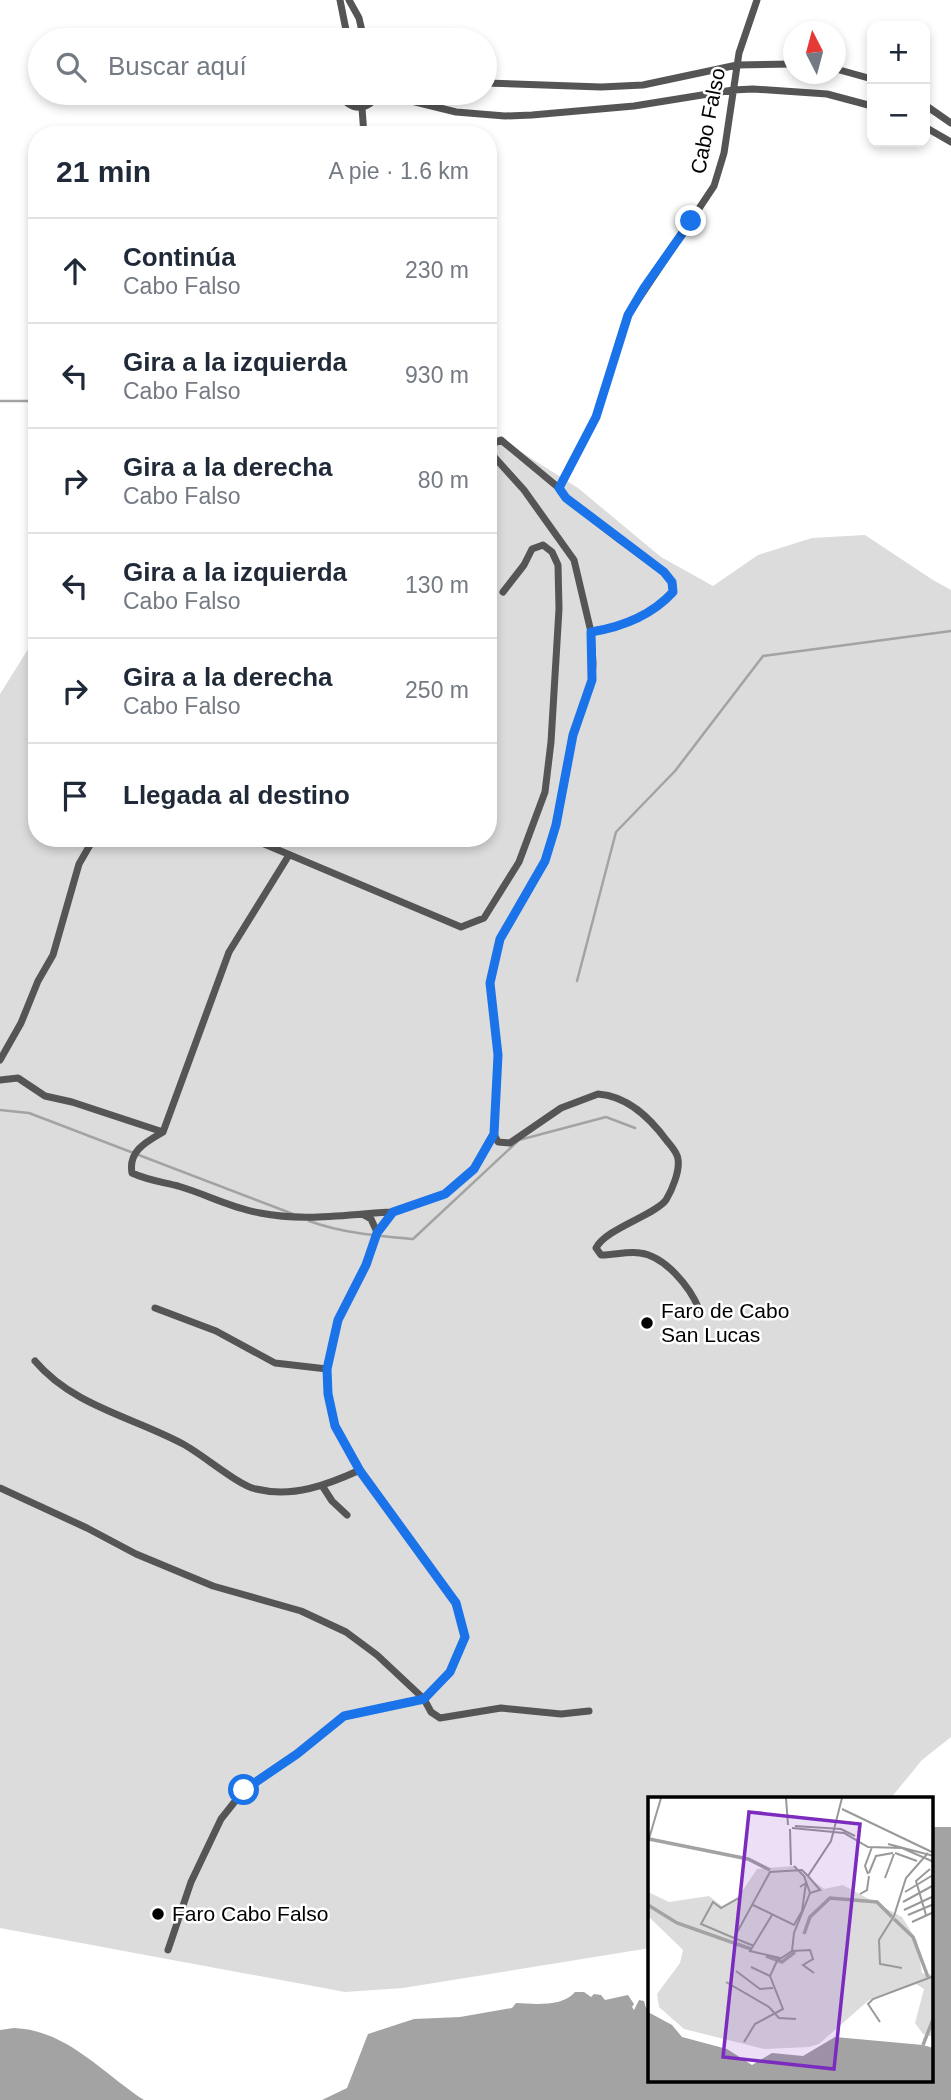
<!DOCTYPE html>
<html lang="es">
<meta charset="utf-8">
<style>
:root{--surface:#fff;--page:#f2f2f3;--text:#1f2937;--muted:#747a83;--line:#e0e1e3}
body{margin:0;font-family:Helvetica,sans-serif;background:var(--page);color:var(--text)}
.controls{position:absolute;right:21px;top:21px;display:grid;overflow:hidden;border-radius:14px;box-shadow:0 4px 10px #0003}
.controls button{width:63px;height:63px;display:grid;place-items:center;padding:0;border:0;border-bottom:2px solid var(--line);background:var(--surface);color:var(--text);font:35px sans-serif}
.compass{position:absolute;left:783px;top:21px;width:63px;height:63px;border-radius:50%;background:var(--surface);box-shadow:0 4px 10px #0003;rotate:354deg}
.stop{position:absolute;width:21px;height:21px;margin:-16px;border:5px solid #1a73e8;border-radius:50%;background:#fff}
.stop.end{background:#1a73e8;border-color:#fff;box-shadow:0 2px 7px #0008}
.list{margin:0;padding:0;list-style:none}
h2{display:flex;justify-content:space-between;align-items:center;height:91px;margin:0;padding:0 28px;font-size:30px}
h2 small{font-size:23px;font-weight:400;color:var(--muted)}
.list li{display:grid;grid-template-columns:46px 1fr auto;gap:21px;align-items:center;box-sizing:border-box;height:105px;padding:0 28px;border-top:2px solid var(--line)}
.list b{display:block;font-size:26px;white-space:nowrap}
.list p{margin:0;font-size:23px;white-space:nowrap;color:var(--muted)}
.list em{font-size:23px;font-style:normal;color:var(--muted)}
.icon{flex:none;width:38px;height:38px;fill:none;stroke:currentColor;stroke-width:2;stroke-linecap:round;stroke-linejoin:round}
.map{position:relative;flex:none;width:951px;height:2100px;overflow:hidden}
.search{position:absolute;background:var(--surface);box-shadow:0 4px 10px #0003;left:28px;top:28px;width:469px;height:77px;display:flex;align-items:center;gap:18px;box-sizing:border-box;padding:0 24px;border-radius:38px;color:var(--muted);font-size:26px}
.panel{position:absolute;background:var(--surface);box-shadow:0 4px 10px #0003;left:28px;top:126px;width:469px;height:721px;border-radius:28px}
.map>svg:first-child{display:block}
.green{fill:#dcdcdc}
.water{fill:#a3a3a3}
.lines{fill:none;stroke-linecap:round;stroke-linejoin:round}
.stream{stroke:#a3a3a3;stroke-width:2.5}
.minor{stroke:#555;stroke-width:7}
.route{stroke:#1a73e8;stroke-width:9}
.poi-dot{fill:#000;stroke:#fff;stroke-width:2.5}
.labels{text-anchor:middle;stroke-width:5;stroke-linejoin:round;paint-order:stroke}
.street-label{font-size:21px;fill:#000;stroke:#fff}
.poi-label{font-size:21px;fill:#000;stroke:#fff;text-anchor:start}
.inset-river{fill:none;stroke:#a3a3a3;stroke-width:3.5}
.inset-road{fill:none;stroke:#999;stroke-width:2}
.view{fill:#7b2cbf;fill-opacity:0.15;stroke:#7b2cbf;stroke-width:3.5}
.inset-edge{fill:none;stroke:#000;stroke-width:3.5}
</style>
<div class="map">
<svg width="951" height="2100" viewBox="0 0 951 2100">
<rect width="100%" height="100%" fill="#fff"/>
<!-- green -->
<path class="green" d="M488 431 578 488 661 557 713 586 758 555 812 538 865 535 933 580 951 590V1737L922 1760 890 1799H650V1948L403 1988 345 1992 0 1928V694L37 635V838H488Z"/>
<!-- water -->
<path class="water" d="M932 1827H951V2100H322L347 2088 368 2034 414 2019 460 2017 512 2008 516 2003C534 2004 563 2007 575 1992H584L591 1997 594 1994 601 1995 605 2000 628 1995 634 2004 632 2007 634 2010 639 2000 644 2001 646 2008 650 2006V2081H932Z
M14 2028C67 2030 102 2073 144 2100H0V2030Z"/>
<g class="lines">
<!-- stream -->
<path class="stream" d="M0 401H37
M577 981 616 832 675 771 763 656 951 631
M0 1110 29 1113 293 1214
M309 1221C342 1233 378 1236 413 1239L519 1140 606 1117 635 1128"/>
<!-- minor -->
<path class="minor" d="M340 0 348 40
M349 0 359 18 364 40
M836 69 872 79
M485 83 601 87 643 85 737 65 794 64
M340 93C348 112 370 112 378 93
M379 93 456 112 505 116 532 115 634 106 733 90 753 89 827 94 872 106
M925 105 951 123
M362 108 364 135
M925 127 951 142
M488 446 501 440 559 488
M488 450 524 490 574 560 591 632 593 663 592 680 573 735 556 825 545 861 500 939 490 983 498 1055 494 1134 498 1142 510 1143 561 1108 598 1094C628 1096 650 1118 667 1141 671 1146 677 1152 678 1159 680 1171 672 1190 666 1200 655 1215 605 1229 596 1248L601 1255C614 1255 628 1251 640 1253 665 1256 690 1287 699 1309
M591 632C622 627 651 616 673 592L672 582 664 572 620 540 566 498 559 488 596 417 628 315 714 186 724 153 739 53 757 0
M250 838 461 927 484 918 519 862 545 792 551 742 559 609 558 565 552 552 543 545 532 549 524 565 503 592
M289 855 229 952 163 1132C146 1142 128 1151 132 1173 147 1180 162 1182 178 1186 206 1194 231 1208 260 1213 305 1222 348 1214 393 1212
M0 1060 21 1023 38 981 53 955 79 864 94 838
M0 1080 18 1078 45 1096 72 1102 163 1132
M364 1215 371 1219 377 1232
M155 1308 216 1331 275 1363 327 1369
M35 1361C73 1406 133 1417 183 1444 202 1454 239 1486 256 1489 293 1498 327 1485 360 1470
M323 1487 332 1501 347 1515
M0 1488 87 1528 136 1554 213 1586 301 1611 346 1632 377 1655 424 1699 431 1712 440 1718 501 1708 561 1714 589 1711
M168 1950 191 1882 221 1819 244 1790 297 1754 344 1716 424 1699 450 1672 465 1637 456 1603 360 1470 335 1426 328 1394 327 1369 338 1320 366 1265 377 1232 393 1212 445 1194 474 1169 494 1134"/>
</g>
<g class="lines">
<!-- route -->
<path class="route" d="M244 1790 297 1754 344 1716 424 1699 450 1672 465 1637 456 1603 360 1471 335 1426 328 1394 327 1369 338 1320 366 1265 377 1233 393 1212 445 1194 474 1169 494 1134 498 1055 490 983 500 939 545 861 556 825 573 735 592 680 591 632C622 627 651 616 673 592L672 582 664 572 566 498 559 488 596 417 628 315 644 288 691 221"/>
</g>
<!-- markers -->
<g class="poi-dot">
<circle cx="647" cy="1323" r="7"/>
<circle cx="158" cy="1914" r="7"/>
</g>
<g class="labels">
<!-- street labels -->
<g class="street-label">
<text transform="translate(708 121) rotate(-79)" y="7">Cabo Falso</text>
</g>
<!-- poi labels -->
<g class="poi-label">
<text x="661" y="1318">Faro de Cabo<tspan x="661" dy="24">San Lucas</tspan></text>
<text x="172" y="1921">Faro Cabo Falso</text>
</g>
</g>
<!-- overview -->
<g transform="translate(648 1797)">
<rect width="285" height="285" fill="#fff"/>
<path d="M145 69 176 92 195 88 254 120 269 144 274 176 285 178V240L275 237 267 226 276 192 268 187 221 203 171 247 161 250 116 252 36 232 11 210 9 197 32 166 35 153 0 119V95L21 105 61 99 74 109 91 99 109 72Z" fill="#dcdcdc"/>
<path d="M0 215 24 228 34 240 79 252 104 268 124 256 155 259 187 240 275 248 285 251V285H0Z" fill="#a3a3a3"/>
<path class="inset-river" d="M1 42 100 62 122 73M0 108 29 126 103 152M246 122 265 140 280 180M156 137 162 120 182 101 229 105 244 120M118 159 134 165 147 155M275 248 286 220"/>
<path class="inset-road" d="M138 1 140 28M194 12 286 56M147 29 193 32 207 39M144 31 196 36 220 50 254 51 286 65M142 32 143 68M0 45 13 1M240 47 286 59M247 56 269 64M146 69 156 79 162 96 146 136 144 154 162 153 165 162 155 168 166 176M221 76 228 59 245 56M220 77 217 69 224 50M237 81 246 57M257 95 285 78M162 96 172 93 160 79 183 44 194 1M212 97 219 93 221 79M255 105 286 88M105 108 146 128 154 114 158 86 152 90M256 113 286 99M124 118 102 154 132 161M260 118 286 107M278 118 268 84 282 72M264 125 286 115M86 141 53 127 65 105 73 111 91 101M106 149 86 141 122 75 154 73 160 79M103 170 122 179M254 171 232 167 231 143 246 119 258 81 280 56M88 174 112 192 125 191M78 185 121 210 131 221 148 222M232 225 220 207 225 202 286 179M96 245 107 227 135 212 122 179 129 164 144 154"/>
<path class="view" d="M101 15 212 27 186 272 75 260Z"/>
<rect width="285" height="285" class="inset-edge"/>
</g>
</svg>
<div class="controls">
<button>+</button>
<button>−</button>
</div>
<svg class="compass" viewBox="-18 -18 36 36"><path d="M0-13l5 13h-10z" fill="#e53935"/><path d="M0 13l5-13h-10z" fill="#747a83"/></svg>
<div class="stop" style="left:244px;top:1790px"></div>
<div class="stop end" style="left:691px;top:221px"></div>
<div class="search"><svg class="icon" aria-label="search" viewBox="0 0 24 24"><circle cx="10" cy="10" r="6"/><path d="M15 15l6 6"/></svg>Buscar aquí</div>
<section class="panel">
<h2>21 min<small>A pie · 1.6 km</small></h2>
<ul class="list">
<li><svg class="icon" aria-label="ahead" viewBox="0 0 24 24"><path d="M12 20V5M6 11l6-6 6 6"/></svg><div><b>Continúa</b><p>Cabo Falso</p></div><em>230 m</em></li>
<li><svg class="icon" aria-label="left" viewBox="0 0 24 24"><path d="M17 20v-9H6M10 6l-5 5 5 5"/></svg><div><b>Gira a la izquierda</b><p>Cabo Falso</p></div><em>930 m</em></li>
<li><svg class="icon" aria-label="right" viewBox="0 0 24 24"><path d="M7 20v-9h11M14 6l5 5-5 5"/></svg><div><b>Gira a la derecha</b><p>Cabo Falso</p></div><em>80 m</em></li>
<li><svg class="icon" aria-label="left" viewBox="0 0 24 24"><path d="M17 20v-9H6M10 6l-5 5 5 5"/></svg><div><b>Gira a la izquierda</b><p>Cabo Falso</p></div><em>130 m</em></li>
<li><svg class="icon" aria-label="right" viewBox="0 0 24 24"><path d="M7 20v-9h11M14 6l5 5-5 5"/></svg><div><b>Gira a la derecha</b><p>Cabo Falso</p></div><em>250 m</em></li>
<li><svg class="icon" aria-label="arrive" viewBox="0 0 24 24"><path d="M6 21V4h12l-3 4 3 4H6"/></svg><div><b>Llegada al destino</b></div></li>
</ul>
</section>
</div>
